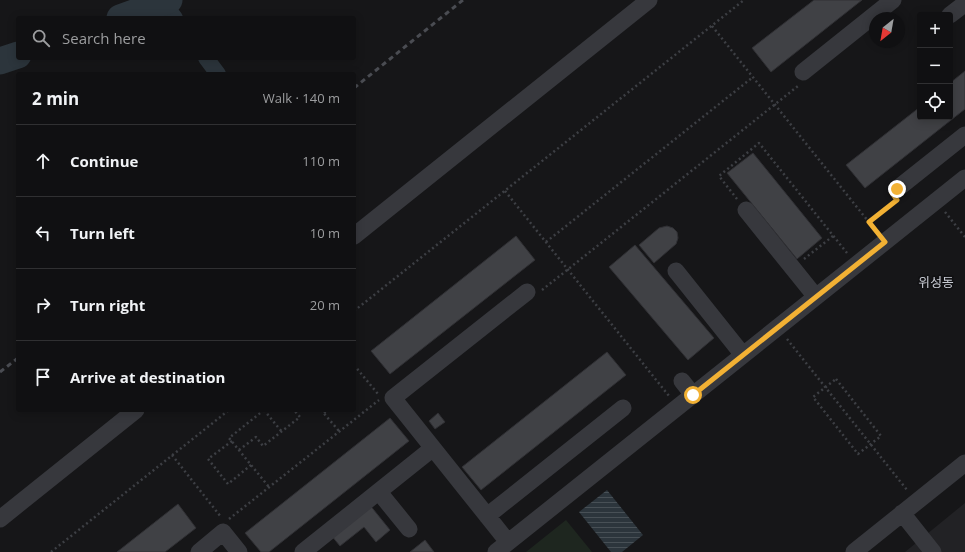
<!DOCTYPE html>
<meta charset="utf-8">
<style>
:root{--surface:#101012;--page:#19191b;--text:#f1f3f6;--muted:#9c9d9f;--line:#303032}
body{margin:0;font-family:"Open Sans","Noto Sans KR",sans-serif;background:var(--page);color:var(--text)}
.controls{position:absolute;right:12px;top:12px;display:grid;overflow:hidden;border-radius:4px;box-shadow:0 2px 10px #0003}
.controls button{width:36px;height:36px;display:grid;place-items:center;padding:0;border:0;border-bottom:1px solid var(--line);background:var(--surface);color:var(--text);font:20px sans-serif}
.compass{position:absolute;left:869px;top:12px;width:36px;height:36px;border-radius:50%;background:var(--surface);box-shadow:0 2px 10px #0003;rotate:211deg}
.stop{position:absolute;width:12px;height:12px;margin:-9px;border:3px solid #f2b134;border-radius:50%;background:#fff}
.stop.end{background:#f2b134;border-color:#fff;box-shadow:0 1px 4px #0008}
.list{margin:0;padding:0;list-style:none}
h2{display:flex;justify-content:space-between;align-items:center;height:52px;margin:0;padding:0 16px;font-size:17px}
h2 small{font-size:13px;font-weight:400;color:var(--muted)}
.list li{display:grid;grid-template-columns:26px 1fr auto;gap:12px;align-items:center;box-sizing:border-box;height:72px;padding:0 16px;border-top:1px solid var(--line)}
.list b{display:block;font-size:15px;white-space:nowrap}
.list em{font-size:13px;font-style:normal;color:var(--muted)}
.icon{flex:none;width:22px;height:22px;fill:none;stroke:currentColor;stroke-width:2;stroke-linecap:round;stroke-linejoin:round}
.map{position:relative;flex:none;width:965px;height:552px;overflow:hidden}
.search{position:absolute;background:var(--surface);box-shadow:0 2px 10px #0003;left:16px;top:16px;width:340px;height:44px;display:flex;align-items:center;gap:10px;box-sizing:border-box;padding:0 14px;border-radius:4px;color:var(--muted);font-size:15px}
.panel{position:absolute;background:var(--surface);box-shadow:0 2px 10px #0003;left:16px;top:72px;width:340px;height:340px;border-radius:4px}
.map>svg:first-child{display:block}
.built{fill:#222225}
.grass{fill:#1e261f}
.water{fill:url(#water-rules)}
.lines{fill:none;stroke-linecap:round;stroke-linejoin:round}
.canal{stroke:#2c353c;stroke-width:16}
.river{stroke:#2c353c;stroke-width:27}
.building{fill:#404145;stroke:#303034}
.path{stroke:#3d3f44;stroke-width:2.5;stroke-dasharray:2 3;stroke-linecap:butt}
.minor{stroke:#37383d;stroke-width:17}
.rail{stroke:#4a4c52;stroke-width:3;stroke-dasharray:5 4;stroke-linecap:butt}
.route{stroke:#f2b134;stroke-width:5}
.labels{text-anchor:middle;stroke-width:3.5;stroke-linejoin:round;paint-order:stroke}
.quarter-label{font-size:13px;fill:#c9ccd4;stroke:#111113}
</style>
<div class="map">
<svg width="965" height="552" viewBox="0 0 965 552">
<defs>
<pattern id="water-rules" width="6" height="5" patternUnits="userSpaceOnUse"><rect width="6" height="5" fill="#2c353c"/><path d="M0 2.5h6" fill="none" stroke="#485056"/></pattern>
</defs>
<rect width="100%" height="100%" fill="#161618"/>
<!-- built -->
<path class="built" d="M965 503V552H905Z"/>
<!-- grass -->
<path class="grass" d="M566 520 592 552H526Z"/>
<!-- water -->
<path class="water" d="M607 490 643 535 622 552H611L579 512Z"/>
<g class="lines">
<!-- canal -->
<path class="canal" d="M163 2 175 18
M206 58 218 74"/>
<!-- river -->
<path class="river" d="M120 18 169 0
M0 61 18 55"/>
</g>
<!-- building -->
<path class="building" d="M814 0H862L771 72 752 48Z
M965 71V109L865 188 846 165 920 107V117H950V83Z
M753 153 822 238 797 259 727 173Z
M667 226 673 228 677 232 678 238 676 244 654 263 639 245 659 228Z
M516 236 535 260 390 374 371 351Z
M635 245 714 338 688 360 609 267Z
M607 352 626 375 481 490 462 467Z
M438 413 445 422 435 429 429 421Z
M390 418 409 441 269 552H261L245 533Z
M178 504 196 528 165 552H117Z
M369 504 390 530 376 542 364 527 340 546 331 535Z
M425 540 434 552H410Z"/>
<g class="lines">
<!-- path -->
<path class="path" d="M712 26 876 231
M505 191 669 396
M737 199 719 176 759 143 847 253
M945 212 965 237
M869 222 892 204
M546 242 753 77
M804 259 833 236
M542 290 798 86
M354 311 744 0
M787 339 907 490
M354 365 378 394
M836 379 881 436 858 454 813 397Z
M264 410 229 438 269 487
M264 410 282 432
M321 410 339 431
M324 413 328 410
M232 441 208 459 228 484 251 465
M239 450 256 437 263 446 300 417 294 410
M172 455 221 517
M229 519 379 400
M51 552 229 410"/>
<!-- minor -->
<path class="minor" d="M950 15 963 5
M803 72 893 0
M897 189 965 135
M746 210 816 297
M354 236 649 0
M676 271 743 355
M682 381 693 395
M379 492 409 529
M902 513 933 552
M487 516 623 408
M0 519 136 410
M508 542 393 398 527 292
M199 552 223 532 239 552
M303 552 433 448
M496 552 965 178
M854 552 965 463"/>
<!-- rail -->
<path class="rail" d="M354 88 463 0
M0 372 18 358"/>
</g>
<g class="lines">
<!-- route -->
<path class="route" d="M693 395 885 242 869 222 897 200 892 193 897 189"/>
</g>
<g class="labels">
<!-- quarter labels -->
<g class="quarter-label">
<text x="936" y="287">위성동</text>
</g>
</g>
</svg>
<div class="controls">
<button>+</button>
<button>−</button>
<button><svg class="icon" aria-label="locate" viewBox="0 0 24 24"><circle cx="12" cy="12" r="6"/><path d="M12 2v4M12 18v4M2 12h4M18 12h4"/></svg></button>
</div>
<svg class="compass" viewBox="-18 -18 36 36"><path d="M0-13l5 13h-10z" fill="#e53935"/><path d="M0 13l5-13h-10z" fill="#9c9d9f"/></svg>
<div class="stop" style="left:693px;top:395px"></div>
<div class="stop end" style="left:897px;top:189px"></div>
<div class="search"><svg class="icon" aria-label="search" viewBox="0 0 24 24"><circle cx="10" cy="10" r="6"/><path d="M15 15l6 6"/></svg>Search here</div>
<section class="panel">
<h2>2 min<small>Walk · 140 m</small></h2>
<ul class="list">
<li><svg class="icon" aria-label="ahead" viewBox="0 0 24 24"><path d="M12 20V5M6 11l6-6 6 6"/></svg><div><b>Continue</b></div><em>110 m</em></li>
<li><svg class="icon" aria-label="left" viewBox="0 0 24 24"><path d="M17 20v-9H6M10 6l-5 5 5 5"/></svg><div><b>Turn left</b></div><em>10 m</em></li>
<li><svg class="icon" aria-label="right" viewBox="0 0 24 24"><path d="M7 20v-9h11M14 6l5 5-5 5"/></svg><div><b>Turn right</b></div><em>20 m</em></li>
<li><svg class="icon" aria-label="arrive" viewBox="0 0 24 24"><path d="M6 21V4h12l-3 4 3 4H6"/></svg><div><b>Arrive at destination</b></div></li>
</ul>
</section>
</div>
